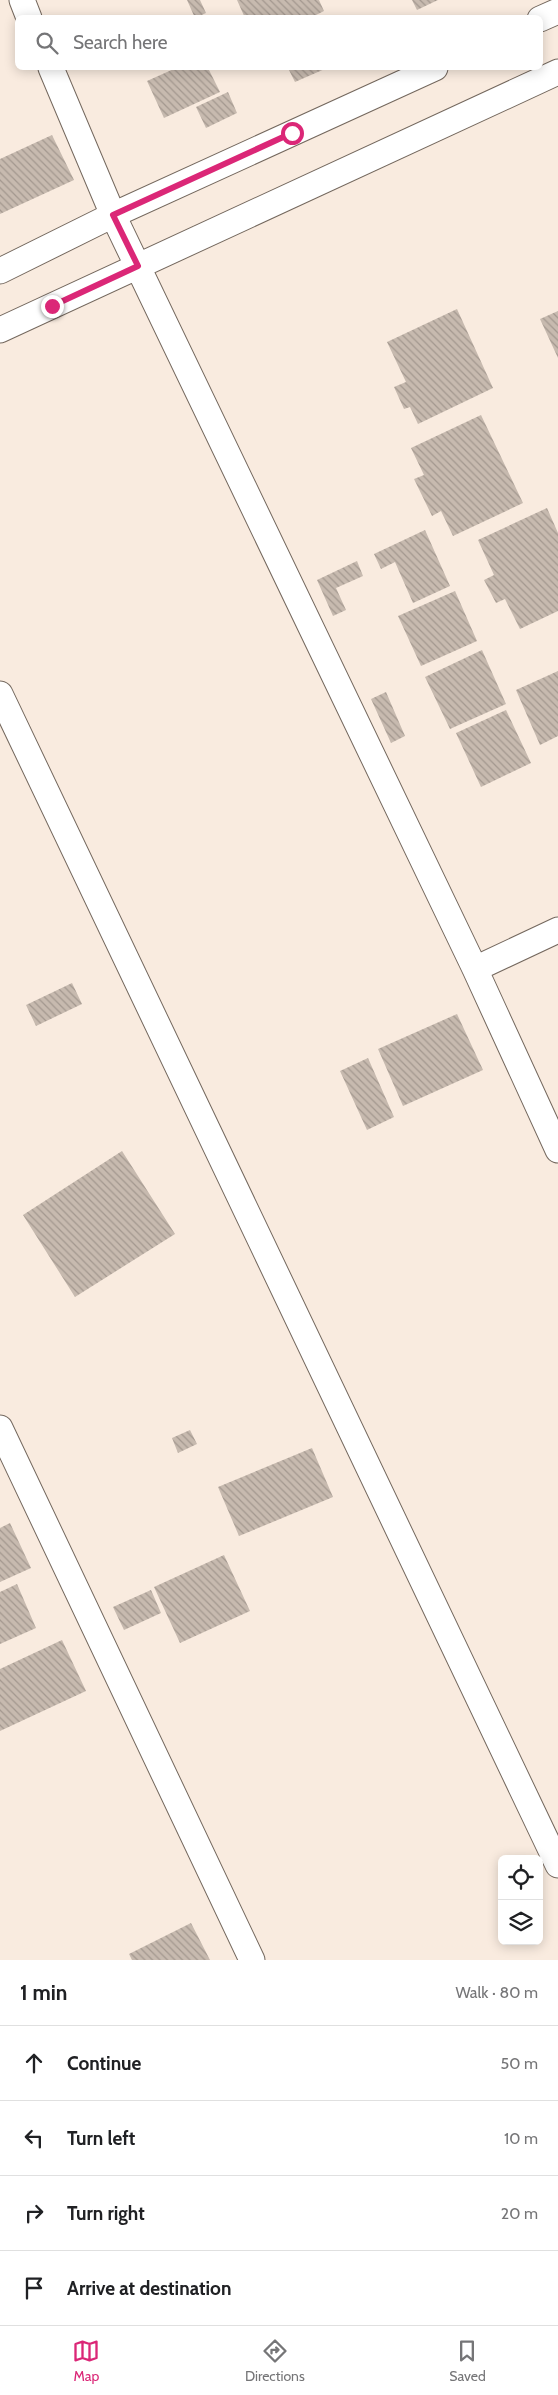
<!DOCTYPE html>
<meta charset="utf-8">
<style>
:root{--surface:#fff;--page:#f6f6f6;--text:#202124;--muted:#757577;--line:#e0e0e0;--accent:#db2777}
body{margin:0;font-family:Cabin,sans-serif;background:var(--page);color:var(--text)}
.controls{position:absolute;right:15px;bottom:15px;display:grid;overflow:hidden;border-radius:8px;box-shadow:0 2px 12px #0003}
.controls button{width:45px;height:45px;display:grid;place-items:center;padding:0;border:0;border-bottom:1px solid var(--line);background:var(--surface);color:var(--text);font:25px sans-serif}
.stop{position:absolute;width:15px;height:15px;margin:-11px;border:4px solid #db2777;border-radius:50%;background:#fff}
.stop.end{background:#db2777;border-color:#fff;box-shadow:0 1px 5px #0008}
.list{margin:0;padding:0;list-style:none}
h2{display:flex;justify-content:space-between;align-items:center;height:65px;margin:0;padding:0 20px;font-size:21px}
h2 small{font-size:16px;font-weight:400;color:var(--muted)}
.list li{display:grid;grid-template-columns:32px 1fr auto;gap:15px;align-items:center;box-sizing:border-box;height:75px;padding:0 20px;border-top:1px solid var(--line)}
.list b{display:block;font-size:19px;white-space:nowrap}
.list em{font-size:16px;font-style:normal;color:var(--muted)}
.icon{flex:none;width:28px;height:28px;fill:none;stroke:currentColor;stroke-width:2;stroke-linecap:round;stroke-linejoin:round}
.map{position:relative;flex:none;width:558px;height:1960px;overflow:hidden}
.search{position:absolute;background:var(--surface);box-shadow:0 2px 12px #0003;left:15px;right:15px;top:15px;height:55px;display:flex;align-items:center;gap:12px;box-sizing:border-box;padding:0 18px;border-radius:8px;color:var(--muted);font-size:19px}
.sheet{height:365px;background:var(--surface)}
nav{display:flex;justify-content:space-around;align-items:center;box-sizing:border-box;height:70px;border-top:1px solid var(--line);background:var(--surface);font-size:14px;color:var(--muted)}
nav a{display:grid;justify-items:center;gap:2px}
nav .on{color:var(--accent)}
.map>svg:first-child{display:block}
.building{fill:url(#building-back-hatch)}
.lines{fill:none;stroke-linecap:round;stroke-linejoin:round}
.minor-casing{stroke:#74685e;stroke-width:27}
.minor{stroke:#fff;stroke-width:25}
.route{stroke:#db2777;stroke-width:6}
</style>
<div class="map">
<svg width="558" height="1960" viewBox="0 0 558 1960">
<defs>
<pattern id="building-back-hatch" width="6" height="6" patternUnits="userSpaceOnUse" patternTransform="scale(1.25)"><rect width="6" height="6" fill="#c7baaf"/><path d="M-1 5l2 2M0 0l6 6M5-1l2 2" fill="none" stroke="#a3988f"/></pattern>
</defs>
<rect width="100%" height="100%" fill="#f9ebdf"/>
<!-- building -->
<path class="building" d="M187 0H200L206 13 195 18Z
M237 0H319L324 11 310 18H245Z
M412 0H438L417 10Z
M176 68H208L220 92 164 118 147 81Z
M288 68H327L295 82Z
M228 92 237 113 206 128 196 107Z
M52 135 74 180 0 214V159Z
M457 309 493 388 418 424 410 407 404 409 394 387 406 382 387 342Z
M558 311V358L540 319Z
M481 415 523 503 453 536 441 511 432 516 414 479 424 475 411 448Z
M547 508 558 533V611L520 629 505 599 496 603 484 580 494 575 478 540Z
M425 530 450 586 413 603 395 562 381 569 374 554Z
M357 561 363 576 336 588 346 610 333 616 317 580Z
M455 591 477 641 421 666 398 616Z
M482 650 506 704 450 729 425 677Z
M558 671V736L540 745 516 690Z
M386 692 405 736 391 743 371 699Z
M506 710 531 763 481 787 456 733Z
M72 983 82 1004 36 1026 26 1005Z
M457 1014 483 1070 403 1106 378 1049Z
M368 1058 394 1117 367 1130 340 1071Z
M122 1151 175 1234 75 1297 23 1215Z
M190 1430 197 1444 178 1453 172 1438Z
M312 1448 333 1497 239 1536 218 1487Z
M10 1523 31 1568 0 1582V1528Z
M224 1555 250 1611 180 1643 154 1587Z
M17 1584 36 1628 0 1644V1592Z
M151 1590 161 1613 124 1630 113 1607Z
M62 1640 86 1691 0 1731V1669Z
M191 1923 210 1960H132L129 1954Z"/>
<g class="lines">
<!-- minor casing -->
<g class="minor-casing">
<path id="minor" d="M22 0 29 18
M540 19 558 11
M51 68 113 215 475 969 558 1150
M0 271 113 215 435 68
M0 330 558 72
M0 694 558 1865
M475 969 558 930
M0 1428 252 1960"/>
</g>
<!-- minor -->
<use href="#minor" class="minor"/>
</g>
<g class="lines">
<!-- route -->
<path class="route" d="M52 306 138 266 113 215 292 133"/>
</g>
</svg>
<div class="controls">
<button><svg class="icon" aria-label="locate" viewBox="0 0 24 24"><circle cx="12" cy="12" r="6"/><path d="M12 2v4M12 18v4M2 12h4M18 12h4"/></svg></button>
<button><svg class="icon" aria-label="layers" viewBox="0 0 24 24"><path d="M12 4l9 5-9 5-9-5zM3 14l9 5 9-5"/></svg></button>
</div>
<div class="stop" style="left:292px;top:133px"></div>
<div class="stop end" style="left:52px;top:306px"></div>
<div class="search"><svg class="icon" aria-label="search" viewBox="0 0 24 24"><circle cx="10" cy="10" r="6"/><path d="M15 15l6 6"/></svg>Search here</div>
</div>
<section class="sheet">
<h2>1 min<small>Walk · 80 m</small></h2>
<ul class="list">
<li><svg class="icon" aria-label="ahead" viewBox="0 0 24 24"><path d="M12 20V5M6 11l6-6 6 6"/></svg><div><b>Continue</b></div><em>50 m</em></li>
<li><svg class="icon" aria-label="left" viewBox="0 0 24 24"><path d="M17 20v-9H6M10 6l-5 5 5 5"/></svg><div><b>Turn left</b></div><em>10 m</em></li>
<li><svg class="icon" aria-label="right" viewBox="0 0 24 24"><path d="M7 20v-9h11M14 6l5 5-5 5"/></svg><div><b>Turn right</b></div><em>20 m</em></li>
<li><svg class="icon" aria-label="arrive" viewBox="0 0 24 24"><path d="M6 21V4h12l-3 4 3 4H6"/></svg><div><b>Arrive at destination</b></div></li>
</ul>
</section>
<nav>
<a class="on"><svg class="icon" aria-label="map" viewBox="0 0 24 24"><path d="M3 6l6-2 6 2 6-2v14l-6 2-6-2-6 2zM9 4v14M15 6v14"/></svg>Map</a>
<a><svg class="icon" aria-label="directions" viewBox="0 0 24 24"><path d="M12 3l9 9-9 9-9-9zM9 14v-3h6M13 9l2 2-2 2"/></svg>Directions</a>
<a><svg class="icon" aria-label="saved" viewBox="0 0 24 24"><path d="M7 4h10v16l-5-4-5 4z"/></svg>Saved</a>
</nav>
